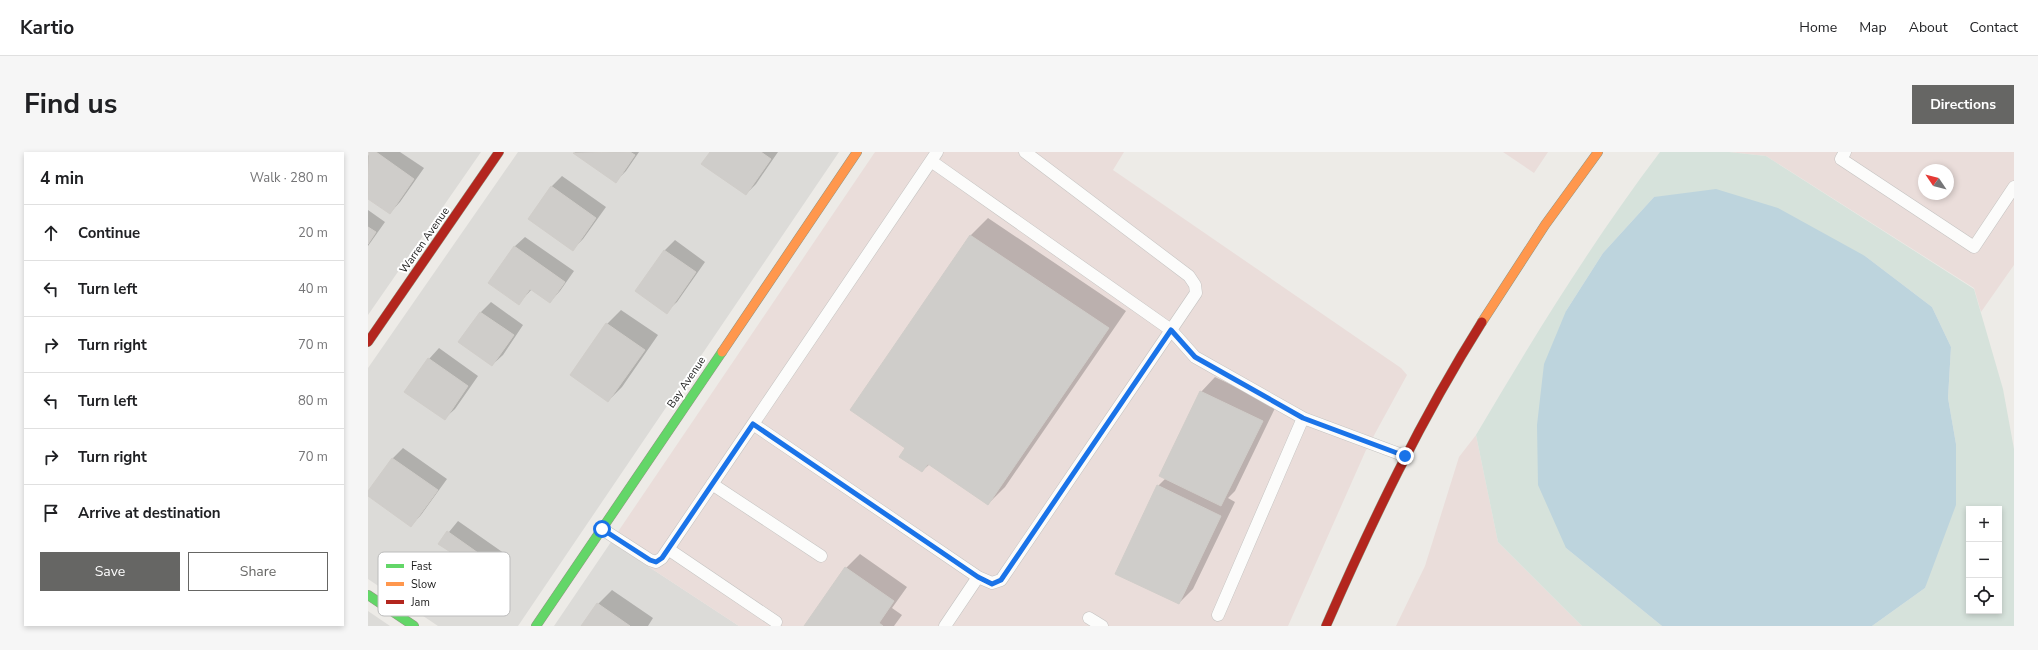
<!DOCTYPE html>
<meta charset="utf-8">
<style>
:root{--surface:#fff;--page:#f6f6f6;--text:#202124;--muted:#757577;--line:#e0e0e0;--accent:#666664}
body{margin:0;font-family:"Nunito Sans",sans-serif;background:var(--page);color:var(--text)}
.controls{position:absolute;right:12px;bottom:12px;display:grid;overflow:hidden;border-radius:0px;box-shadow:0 2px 6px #0003}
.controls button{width:36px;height:36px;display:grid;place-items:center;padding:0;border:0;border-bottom:1px solid var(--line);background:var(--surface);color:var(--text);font:20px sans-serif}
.compass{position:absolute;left:1550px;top:12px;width:36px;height:36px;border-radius:50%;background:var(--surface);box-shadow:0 2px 6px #0003;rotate:305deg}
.stop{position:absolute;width:12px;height:12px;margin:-9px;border:3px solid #1a73e8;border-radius:50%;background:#fff}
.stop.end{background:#1a73e8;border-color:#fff;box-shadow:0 1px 4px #0008}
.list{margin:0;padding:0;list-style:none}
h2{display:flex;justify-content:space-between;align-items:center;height:52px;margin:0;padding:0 16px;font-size:17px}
h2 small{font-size:13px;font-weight:400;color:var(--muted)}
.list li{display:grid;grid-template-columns:26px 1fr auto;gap:12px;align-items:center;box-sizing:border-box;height:56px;padding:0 16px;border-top:1px solid var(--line)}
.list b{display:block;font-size:15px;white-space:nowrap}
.list em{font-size:13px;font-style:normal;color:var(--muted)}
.actions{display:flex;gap:8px;padding:12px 16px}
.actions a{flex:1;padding:9px 0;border:1px solid var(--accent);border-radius:0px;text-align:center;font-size:14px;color:var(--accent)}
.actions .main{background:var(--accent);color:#fff}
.icon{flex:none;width:22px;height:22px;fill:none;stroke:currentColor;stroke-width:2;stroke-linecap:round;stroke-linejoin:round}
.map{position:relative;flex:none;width:1646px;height:474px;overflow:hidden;border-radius:0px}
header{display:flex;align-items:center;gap:24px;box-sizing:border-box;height:56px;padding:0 20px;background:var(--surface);border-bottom:1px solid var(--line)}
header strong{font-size:19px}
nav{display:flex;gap:22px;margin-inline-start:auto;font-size:14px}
.intro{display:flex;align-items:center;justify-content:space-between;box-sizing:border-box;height:96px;padding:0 24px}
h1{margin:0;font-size:28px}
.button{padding:10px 18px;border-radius:0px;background:var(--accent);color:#fff;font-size:14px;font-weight:700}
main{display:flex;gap:24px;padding:0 24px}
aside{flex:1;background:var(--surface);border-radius:0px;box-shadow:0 2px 6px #0003}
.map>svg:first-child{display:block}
.residential{fill:#dcdbd8}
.commercial{fill:#eaddda;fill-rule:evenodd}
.wetland{fill:#d6e2db;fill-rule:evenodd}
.water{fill:#bdd4dd}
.shadow{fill:#0003}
.building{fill:#cfcdca;stroke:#d0cdc9}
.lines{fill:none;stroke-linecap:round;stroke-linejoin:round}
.lane-casing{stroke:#c4c3c1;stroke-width:13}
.fast-casing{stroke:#929581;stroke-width:10}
.slow-casing{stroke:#929581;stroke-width:10}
.jam-casing{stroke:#929581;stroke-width:10}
.lane{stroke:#fcfcfb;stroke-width:12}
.fast{stroke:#63d668;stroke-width:9}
.slow{stroke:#ff974d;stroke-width:9}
.jam{stroke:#b3261e;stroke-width:9}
.route{stroke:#1a73e8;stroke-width:5}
.labels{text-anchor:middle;stroke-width:4;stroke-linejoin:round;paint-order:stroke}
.street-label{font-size:11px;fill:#1e1e1e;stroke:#fff}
.key{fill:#fff;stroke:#bcbcbc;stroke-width:1}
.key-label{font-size:11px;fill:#1e1e1e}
</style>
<header>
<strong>Kartio</strong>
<nav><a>Home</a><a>Map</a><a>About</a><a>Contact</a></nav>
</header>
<div class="intro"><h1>Find us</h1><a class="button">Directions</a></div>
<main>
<aside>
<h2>4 min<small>Walk · 280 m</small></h2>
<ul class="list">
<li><svg class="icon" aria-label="ahead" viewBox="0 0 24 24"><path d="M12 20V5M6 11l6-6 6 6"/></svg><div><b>Continue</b></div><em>20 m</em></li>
<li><svg class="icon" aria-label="left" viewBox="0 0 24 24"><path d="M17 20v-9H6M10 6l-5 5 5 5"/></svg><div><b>Turn left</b></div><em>40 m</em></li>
<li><svg class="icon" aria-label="right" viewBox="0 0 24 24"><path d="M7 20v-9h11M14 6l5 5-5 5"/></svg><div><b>Turn right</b></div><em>70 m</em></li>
<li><svg class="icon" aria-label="left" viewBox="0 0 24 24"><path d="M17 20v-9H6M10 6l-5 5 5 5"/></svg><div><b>Turn left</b></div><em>80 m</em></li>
<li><svg class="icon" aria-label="right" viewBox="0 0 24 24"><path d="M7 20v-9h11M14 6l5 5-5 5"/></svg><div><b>Turn right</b></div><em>70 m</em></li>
<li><svg class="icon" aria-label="arrive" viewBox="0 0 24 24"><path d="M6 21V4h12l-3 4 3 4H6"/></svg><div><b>Arrive at destination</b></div></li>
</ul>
<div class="actions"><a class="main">Save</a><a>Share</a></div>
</aside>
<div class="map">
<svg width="1646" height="474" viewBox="0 0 1646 474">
<rect width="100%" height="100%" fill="#edebe7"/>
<!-- residential -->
<path class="residential" d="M0 0H113L0 163Z
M150 0H471L150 474H70L0 427V216Z
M243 390 371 474H186Z
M0 459 22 474H0Z"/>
<!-- commercial -->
<path class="commercial" d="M507 0H756L745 18 1033 216 1039 223 998 298 920 474H371L243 390Z
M1135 0H1180L1166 21Z
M1361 0H1646V113L1613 160 1606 136 1398 4ZM1556 18H1580V42H1556Z
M1108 283 1130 390 1214 474H1028L1057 414 1091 305Z"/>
<!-- wetland -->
<path class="wetland" d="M1292 0H1361L1398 4 1606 137 1635 237 1646 297V474H1504L1557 436 1588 292 1580 246 1583 195 1564 155 1497 104 1286 45 1235 101 1198 159V396L1294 474H1214L1130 390 1108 283C1165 186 1224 90 1292 0ZM1601 357H1631V459H1601Z"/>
<!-- water -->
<path class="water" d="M1348 37 1410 56 1497 104 1564 155 1583 195 1580 246 1588 292V353L1557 436 1504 474H1294L1198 396 1170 333 1169 273 1176 212 1198 159 1235 101 1286 45Z"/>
<!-- shadow -->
<path class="shadow" d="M3 0H32L56 16 32 50 22 61 0 46V4Z
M206 0H271L258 19 248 29Z
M343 0H410L388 32 378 42Z
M194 24 238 55 215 87 205 97 161 67 184 34Z
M0 58 17 70 0 94Z
M620 66 758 159 637 335 620 352 562 312 554 319 539 296 483 258 603 83Z
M157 85 206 119 192 139 182 150 164 137 151 151 146 95Z
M307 88 337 110 309 150 298 160 296 99Z
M123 150 155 173 135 203 124 213 92 190 113 160Z
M253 158 290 183 254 235 240 249 239 172Z
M71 196 110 224 87 257 76 267 61 207Z
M847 225 908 254 867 339 860 346 867 350 825 437 811 451 790 334 798 326 833 240Z
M35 296 79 327 53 363 43 374 0 343 25 306Z
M90 369 140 404 131 417 140 424 125 447 115 457 85 401 72 391Z
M492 402 539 435 524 456 534 463 526 474H437L478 416Z
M244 438 285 466 280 474H214L230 452Z"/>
<!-- building -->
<path class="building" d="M1 0H8L46 27 22 62 0 47Z
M262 0 267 3 248 31 205 1Z
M342 0H393L403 7 378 43 333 12Z
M183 34 228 66 205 99 160 67Z
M0 75 8 80 0 92Z
M602 83 741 176 620 353 560 312 554 320 531 305 537 296 482 258Z
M146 94 197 130 182 151 162 137 151 153 120 131Z
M296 98 328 120 299 162 267 139Z
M112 160 146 183 124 214 90 190Z
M238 171 277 198 240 250 202 223Z
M60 206 100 234 77 268 36 240Z
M832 239 895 269 853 354 791 324Z
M24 306 70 338 43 375 0 344V339Z
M789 333 853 364 811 452 747 422Z
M79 379 130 415 121 428 131 435 115 458 67 425 84 401 70 392Z
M477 415 526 449 511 471 515 474H436Z
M229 451 262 474H213Z"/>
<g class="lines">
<!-- lane casing -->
<g class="lane-casing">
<path id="lane" d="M657 0 821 124 827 133 828 141 803 178 827 205 935 266
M1477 0 1473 7 1606 95 1646 35
M563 9 803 178 633 428 624 431 610 425
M385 272 569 0
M344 332 453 404
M234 377 282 408 288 410 294 406 385 272 610 425 577 474
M300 397 408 470
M850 463 935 266 1037 304
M721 466 734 474"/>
</g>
<!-- fast casing -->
<g class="fast-casing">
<path id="fast" d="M0 443 46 474
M168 474 354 200"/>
</g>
<!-- slow casing -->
<g class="slow-casing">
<path id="slow" d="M1114 170 1177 73 1230 0
M354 200 489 0"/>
</g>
<!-- jam casing -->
<g class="jam-casing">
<path id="jam" d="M0 190 131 0
M958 474C1004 369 1053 267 1114 170"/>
</g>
<!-- lane -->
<use href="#lane" class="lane"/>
<!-- fast -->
<use href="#fast" class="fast"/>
<!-- slow -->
<use href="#slow" class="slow"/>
<!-- jam -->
<use href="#jam" class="jam"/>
</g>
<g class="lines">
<!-- route -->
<path class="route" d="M234 377 282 408 288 410 294 406 385 272 610 425 624 432 633 428 803 178 827 205 935 266 1037 304"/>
</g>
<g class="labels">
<!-- street labels -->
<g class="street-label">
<text transform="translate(56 88) rotate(-55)" y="4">Warren Avenue</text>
<text transform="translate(318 230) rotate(-56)" y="4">Bay Avenue</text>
</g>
</g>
<!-- legend -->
<rect x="10" y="400" width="132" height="64" rx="6" class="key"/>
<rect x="18" y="412" width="18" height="4" fill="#63d668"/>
<rect x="18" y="430" width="18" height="4" fill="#ff974d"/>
<rect x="18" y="448" width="18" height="4" fill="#b3261e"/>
<g class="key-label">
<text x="43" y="418">Fast</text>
<text x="43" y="436">Slow</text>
<text x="43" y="454">Jam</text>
</g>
</svg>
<div class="controls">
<button>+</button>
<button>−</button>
<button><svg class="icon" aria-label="locate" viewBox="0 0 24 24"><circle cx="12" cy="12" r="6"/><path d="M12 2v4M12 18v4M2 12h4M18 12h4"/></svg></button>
</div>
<svg class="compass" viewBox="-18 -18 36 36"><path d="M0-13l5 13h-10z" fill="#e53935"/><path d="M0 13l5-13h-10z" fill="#757577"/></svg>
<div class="stop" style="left:234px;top:377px"></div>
<div class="stop end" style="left:1037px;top:304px"></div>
</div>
</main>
